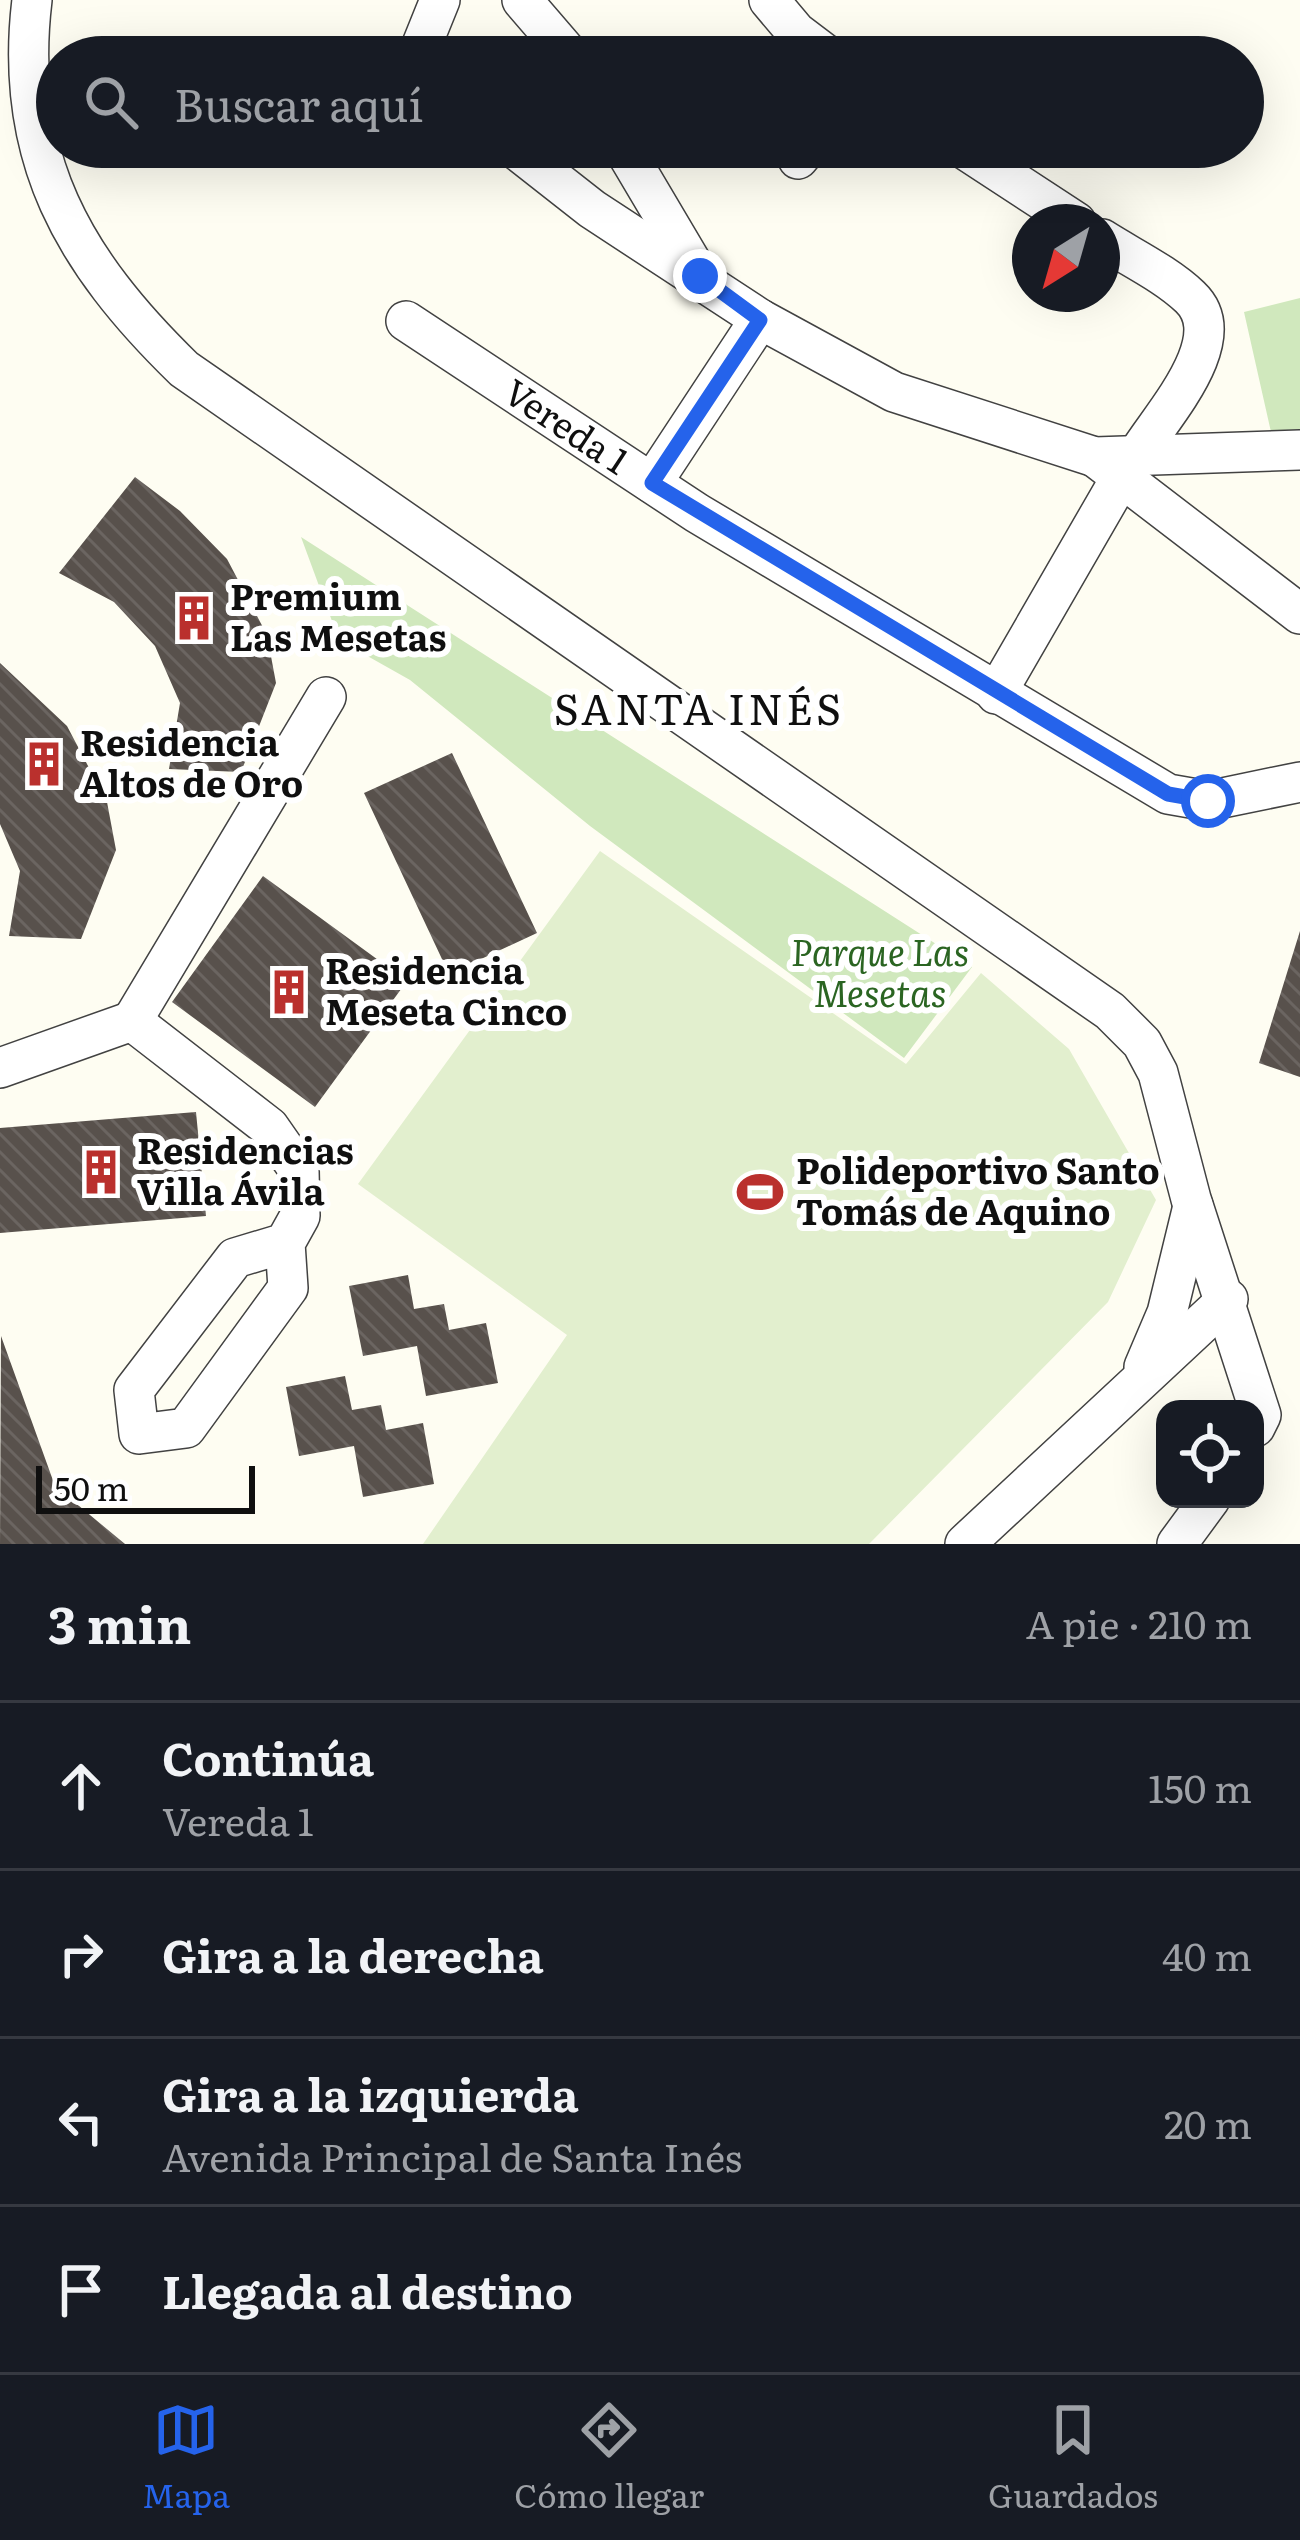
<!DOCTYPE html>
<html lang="es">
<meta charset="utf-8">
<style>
:root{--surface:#171b24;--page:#242831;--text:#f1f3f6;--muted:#9ea1a6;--line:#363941;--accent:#2563eb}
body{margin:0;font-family:Literata,serif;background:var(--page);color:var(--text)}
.controls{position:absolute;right:36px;bottom:36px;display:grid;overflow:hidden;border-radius:24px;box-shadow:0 12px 48px #0002}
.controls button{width:108px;height:108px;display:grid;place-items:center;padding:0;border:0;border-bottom:3px solid var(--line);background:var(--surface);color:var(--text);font:60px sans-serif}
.compass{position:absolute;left:1012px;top:204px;width:108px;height:108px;border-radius:50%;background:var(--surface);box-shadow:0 12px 48px #0002;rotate:217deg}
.scale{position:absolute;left:36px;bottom:30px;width:219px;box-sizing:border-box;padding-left:12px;border:6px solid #0f0f0f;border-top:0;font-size:33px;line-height:42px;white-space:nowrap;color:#0f0f0f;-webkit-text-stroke:9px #fff;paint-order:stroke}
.stop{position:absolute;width:36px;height:36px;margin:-27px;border:9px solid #2563eb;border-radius:50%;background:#fff}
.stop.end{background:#2563eb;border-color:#fff;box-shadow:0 3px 12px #0008}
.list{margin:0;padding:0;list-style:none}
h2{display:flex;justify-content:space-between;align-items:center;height:156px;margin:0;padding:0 48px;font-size:51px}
h2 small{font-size:39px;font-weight:400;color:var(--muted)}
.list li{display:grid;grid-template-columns:78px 1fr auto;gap:36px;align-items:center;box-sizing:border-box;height:168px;padding:0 48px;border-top:3px solid var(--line)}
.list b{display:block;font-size:45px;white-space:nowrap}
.list p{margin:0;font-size:39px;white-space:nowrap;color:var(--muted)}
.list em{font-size:39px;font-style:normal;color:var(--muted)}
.icon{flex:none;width:66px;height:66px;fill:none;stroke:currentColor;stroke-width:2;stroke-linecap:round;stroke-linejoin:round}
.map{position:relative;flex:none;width:1300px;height:1544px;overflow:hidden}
.search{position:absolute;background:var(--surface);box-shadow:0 12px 48px #0002;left:36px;right:36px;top:36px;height:132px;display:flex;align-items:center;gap:30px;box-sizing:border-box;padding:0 42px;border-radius:66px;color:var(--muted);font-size:45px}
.sheet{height:828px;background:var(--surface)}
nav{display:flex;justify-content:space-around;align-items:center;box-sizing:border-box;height:168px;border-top:3px solid var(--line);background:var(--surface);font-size:33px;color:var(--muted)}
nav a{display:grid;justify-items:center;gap:6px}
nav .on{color:var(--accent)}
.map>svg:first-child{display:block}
.grass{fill:#d0e8bd}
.pitch{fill:#e2efce}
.building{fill:url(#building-back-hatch)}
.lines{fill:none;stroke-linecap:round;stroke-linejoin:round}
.minor-casing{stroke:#424242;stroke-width:42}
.minor{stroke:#fff;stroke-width:39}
.route{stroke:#2563eb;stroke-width:15}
.labels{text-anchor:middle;stroke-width:12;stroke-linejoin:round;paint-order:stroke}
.street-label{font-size:36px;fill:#0f0f0f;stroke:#fff}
.poi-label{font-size:36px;font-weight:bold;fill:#0f0f0f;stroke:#fff;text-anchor:start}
.park-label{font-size:36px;font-style:italic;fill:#2b6522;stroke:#fff}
.quarter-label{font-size:42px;letter-spacing:3px;fill:#0f0f0f;stroke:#fff}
</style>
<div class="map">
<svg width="1300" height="1544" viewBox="0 0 1300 1544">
<defs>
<pattern id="building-back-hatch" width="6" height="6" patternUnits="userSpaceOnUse" patternTransform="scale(3)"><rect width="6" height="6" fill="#58514c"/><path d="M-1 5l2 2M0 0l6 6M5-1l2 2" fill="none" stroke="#6b6561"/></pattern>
</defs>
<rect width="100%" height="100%" fill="#fefdf2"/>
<!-- grass -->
<path class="grass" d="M1300 298V436L1273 441 1244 312Z
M301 537 972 967 904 1058 590 826 410 680 339 640Z"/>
<!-- pitch -->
<path class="pitch" d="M600 851 906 1064 981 973 1069 1049 1156 1200 1108 1302 869 1544H423L567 1335 358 1184Z"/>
<!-- building -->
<path class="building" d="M135 477 180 511 227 559 267 635 276 683 241 772 169 769 180 703 155 646 114 602 59 573Z
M0 663 67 726 107 802 116 850 81 939 9 936 20 871 0 824Z
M452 753 537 933 449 974 364 793Z
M263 876 407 981 315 1107 172 1002Z
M1300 931V1077L1259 1063Z
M196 1112 206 1216 0 1233V1128Z
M408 1275 414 1309 444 1304 449 1330 486 1323 498 1383 426 1396 417 1346 363 1356 349 1286Z
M1 1336 55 1486 125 1544H0Z
M345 1376 352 1410 381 1405 386 1430 423 1423 434 1484 363 1497 354 1446 299 1456 286 1387Z"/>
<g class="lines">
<!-- minor casing -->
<g class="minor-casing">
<g id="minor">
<path d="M32 0C13 157 73 261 184 369L1110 1011 1142 1043 1158 1073 1191 1199 1261 1415 1255 1427"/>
<path d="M522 0 571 57"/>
<path d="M769 0 796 32 829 57"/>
<path d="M425 57 421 47 440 0"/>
<path d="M513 147 592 209 760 319 894 392 1095 457 1300 450"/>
<path d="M623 147 697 272"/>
<path d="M961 147 1076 222"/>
<path d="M798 159 808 147"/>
<path d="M1102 239C1130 257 1166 274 1190 297 1234 339 1162 415 1138 454"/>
<path id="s1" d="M406 321 697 513 1168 794 1208 801 1300 782"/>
<path d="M1095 457 1300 614"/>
<path d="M652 483 760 319"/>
<path d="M996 694 1123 474"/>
<path d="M132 1021 269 1127 299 1170 300 1216 285 1243 288 1288 186 1428 139 1434 134 1390 235 1258 285 1243"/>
<path d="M132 1021 326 697"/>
<path d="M0 1068 132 1021"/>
<path d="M1144 1367 1167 1313 1193 1206"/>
<path d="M965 1544 1228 1299"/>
<path d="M1177 1544 1210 1499"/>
</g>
</g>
<!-- minor -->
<use href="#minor" class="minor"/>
</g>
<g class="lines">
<!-- route -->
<path class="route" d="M700 276 760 320 652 483 1168 794 1208 801"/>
</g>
<!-- icons -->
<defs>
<g id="building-bare" transform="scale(3.6)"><path d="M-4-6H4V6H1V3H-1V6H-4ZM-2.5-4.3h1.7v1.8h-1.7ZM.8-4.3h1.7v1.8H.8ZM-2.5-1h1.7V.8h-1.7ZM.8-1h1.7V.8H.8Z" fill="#ba302d" stroke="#fff" stroke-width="2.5" paint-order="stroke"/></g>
<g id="stadium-bare" transform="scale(3.6)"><path d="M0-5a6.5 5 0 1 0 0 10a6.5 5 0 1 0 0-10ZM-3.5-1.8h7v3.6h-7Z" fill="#ba302d" stroke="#fff" stroke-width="2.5" paint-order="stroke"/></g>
</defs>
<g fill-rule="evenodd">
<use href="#building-bare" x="194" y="618"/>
<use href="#building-bare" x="44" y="764"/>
<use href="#building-bare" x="289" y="992"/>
<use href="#building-bare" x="101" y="1172"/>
<use href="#stadium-bare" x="760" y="1192"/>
</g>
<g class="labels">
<!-- street labels -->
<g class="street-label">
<text dy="13" stroke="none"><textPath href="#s1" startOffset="192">Vereda 1</textPath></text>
</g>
<!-- poi labels -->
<g class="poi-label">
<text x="230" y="610">Premium<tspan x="230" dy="41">Las Mesetas</tspan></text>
<text x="80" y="756">Residencia<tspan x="80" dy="41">Altos de Oro</tspan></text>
<text x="325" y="984">Residencia<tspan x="325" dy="41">Meseta Cinco</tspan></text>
<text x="137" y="1164">Residencias<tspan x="137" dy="41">Villa Ávila</tspan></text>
<text x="796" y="1184">Polideportivo Santo<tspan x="796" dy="41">Tomás de Aquino</tspan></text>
</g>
<!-- park labels -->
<g class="park-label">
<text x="880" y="966">Parque Las<tspan x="880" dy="41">Mesetas</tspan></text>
</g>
<!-- quarter labels -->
<g class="quarter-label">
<text x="699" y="725">SANTA INÉS</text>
</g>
</g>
</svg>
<div class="controls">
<button><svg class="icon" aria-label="locate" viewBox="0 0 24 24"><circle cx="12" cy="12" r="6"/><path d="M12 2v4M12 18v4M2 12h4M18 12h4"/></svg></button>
</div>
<svg class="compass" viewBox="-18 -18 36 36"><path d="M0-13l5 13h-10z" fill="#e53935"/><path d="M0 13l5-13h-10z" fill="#9ea1a6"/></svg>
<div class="scale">50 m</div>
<div class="stop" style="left:1208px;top:801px"></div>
<div class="stop end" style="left:700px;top:276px"></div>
<div class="search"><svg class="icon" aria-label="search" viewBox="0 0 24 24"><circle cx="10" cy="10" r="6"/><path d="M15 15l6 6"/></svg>Buscar aquí</div>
</div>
<section class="sheet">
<h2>3 min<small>A pie · 210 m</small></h2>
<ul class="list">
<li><svg class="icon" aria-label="ahead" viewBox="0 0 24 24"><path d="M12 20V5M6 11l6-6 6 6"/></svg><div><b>Continúa</b><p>Vereda 1</p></div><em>150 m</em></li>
<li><svg class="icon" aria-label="right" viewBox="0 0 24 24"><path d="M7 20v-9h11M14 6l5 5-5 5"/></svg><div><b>Gira a la derecha</b></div><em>40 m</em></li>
<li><svg class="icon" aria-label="left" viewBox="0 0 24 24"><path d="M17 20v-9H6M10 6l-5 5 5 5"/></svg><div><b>Gira a la izquierda</b><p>Avenida Principal de Santa Inés</p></div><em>20 m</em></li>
<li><svg class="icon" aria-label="arrive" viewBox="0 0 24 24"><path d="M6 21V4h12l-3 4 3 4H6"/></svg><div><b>Llegada al destino</b></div></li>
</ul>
</section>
<nav>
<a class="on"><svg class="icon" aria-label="map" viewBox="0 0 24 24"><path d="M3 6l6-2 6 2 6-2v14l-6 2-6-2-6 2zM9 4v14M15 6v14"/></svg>Mapa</a>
<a><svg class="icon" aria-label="directions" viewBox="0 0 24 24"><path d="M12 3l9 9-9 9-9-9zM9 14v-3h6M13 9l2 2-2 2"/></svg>Cómo llegar</a>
<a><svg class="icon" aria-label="saved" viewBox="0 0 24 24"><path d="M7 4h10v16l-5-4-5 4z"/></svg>Guardados</a>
</nav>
